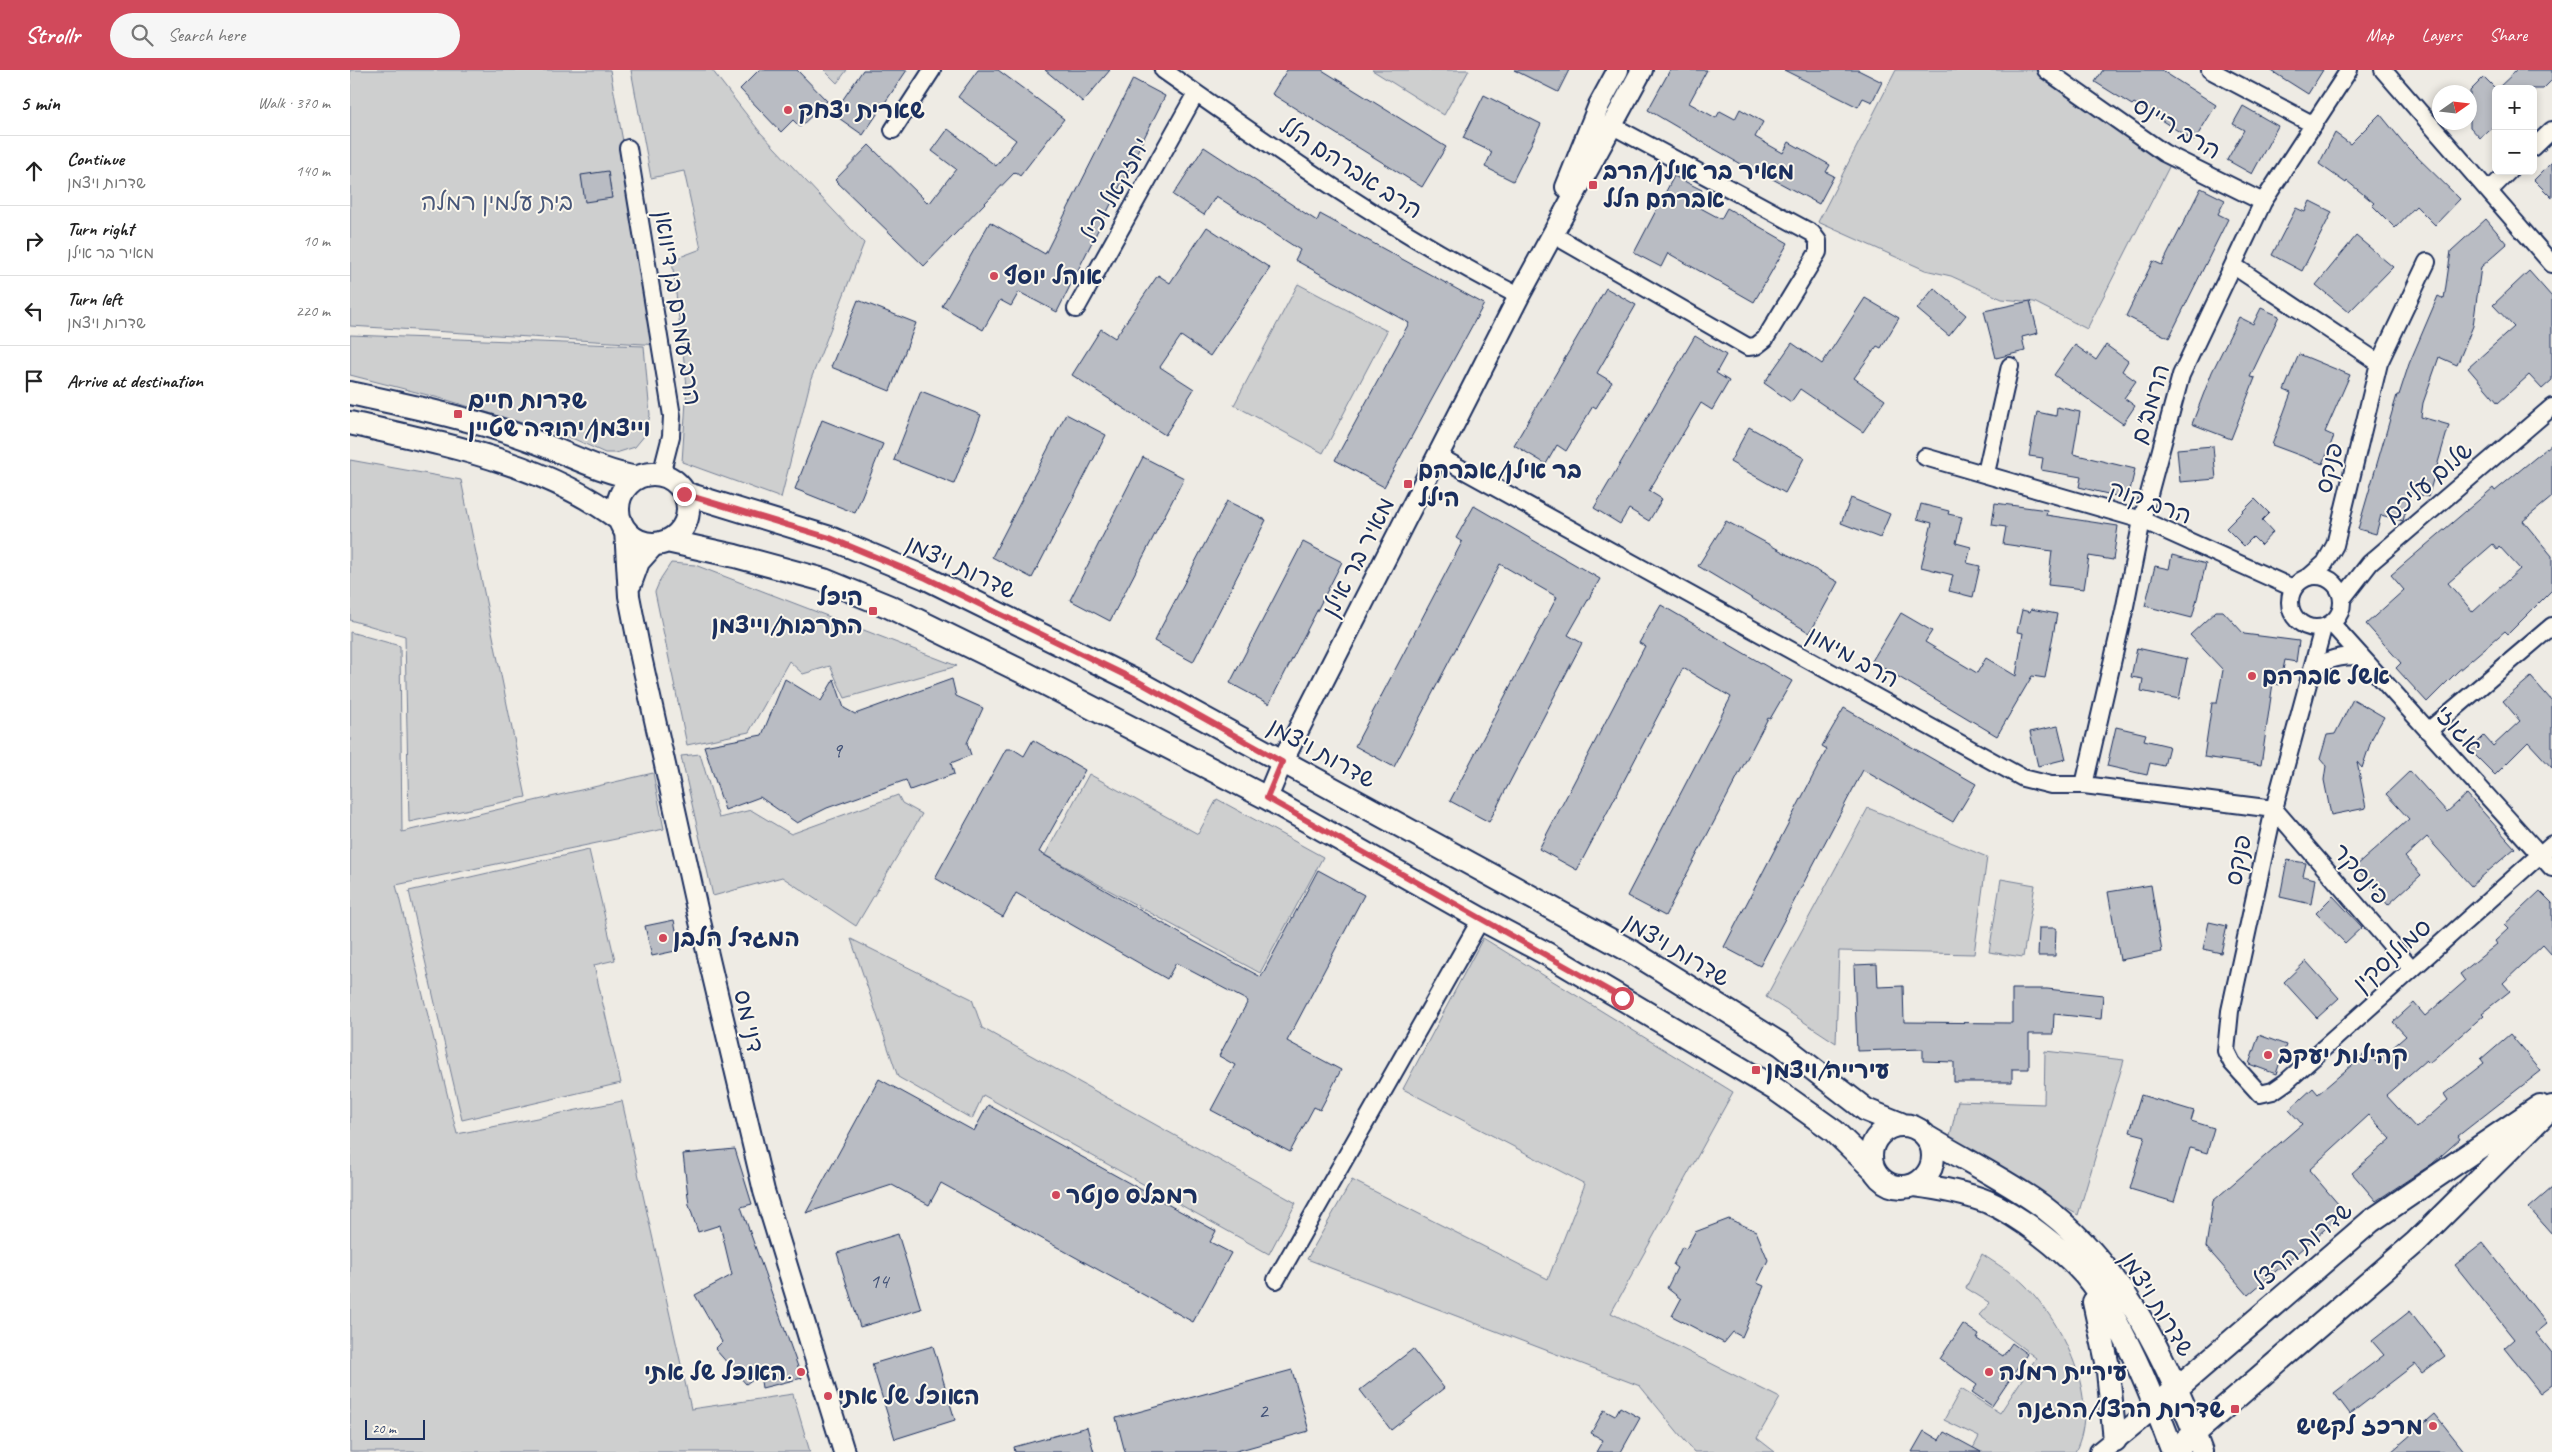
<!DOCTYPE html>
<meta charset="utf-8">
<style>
:root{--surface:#fff;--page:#f6f6f6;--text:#222;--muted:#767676;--line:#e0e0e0;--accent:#d1495b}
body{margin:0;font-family:Caveat,"Playpen Sans Hebrew",sans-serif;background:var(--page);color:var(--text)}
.controls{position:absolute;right:15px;top:15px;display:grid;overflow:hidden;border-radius:8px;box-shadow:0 2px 8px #0003}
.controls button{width:45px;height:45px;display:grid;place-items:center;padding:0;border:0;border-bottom:1px solid var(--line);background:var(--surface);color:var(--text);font:25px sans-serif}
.compass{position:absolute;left:2082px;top:15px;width:45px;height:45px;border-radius:50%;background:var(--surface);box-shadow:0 2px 8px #0003;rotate:76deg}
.scale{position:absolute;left:15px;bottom:12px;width:60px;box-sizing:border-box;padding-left:5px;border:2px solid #1b2f5e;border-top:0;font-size:14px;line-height:18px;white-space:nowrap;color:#1b2f5e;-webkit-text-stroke:4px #fbf7ec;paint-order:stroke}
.stop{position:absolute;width:15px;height:15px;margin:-11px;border:4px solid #d1495b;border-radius:50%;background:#fff}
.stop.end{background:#d1495b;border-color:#fff;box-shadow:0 1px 5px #0008}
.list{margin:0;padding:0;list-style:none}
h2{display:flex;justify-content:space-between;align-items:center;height:65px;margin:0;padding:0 20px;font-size:21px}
h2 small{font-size:16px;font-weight:400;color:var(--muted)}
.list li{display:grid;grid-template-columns:32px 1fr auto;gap:15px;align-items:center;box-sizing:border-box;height:70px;padding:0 20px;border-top:1px solid var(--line)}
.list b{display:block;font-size:19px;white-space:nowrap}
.list p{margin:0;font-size:16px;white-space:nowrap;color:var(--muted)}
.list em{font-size:16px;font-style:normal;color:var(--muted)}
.icon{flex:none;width:28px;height:28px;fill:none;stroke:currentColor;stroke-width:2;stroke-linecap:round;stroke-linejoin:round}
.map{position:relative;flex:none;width:2202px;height:1382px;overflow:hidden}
header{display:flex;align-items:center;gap:30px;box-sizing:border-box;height:70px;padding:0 25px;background:var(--accent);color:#fff}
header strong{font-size:24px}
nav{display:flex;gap:28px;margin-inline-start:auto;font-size:18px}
.search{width:350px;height:45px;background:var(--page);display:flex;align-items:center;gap:12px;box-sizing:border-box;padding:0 18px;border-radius:28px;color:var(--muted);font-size:19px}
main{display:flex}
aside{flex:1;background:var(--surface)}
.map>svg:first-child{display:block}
.green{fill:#cecfcf;stroke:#747f96}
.building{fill:#b9bcc3;stroke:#1b2f5e;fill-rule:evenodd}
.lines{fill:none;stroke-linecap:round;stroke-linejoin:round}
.minor-casing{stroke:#1b2f5e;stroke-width:20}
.tertiary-casing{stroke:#1b2f5e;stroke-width:24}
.secondary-casing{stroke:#1b2f5e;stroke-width:26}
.minor{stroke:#fbf7ec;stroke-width:16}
.tertiary{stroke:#fbf7ec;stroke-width:20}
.secondary{stroke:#fbf7ec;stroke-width:22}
.route{stroke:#d1495b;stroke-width:6}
.poi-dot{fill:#d1495b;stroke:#fbf7ec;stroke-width:2}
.labels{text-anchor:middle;stroke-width:4;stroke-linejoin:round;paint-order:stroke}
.number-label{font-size:21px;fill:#425277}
.poi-label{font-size:24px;font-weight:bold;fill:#1b2f5e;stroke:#fbf7ec;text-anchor:start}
.street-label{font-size:24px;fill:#1b2f5e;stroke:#fbf7ec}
.park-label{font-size:24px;fill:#48577a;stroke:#fbf7ec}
</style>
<header>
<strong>Strollr</strong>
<div class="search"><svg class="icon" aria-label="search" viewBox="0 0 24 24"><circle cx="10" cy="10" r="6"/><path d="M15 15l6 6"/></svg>Search here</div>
<nav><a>Map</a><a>Layers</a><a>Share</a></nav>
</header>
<main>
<aside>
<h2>5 min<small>Walk · 370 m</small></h2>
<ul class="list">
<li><svg class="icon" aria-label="ahead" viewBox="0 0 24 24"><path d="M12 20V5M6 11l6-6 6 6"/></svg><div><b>Continue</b><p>שדרות ויצמן</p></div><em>140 m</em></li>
<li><svg class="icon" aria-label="right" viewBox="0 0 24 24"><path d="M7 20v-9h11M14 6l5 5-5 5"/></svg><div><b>Turn right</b><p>מאיר בר אילן</p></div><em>10 m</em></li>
<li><svg class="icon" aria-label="left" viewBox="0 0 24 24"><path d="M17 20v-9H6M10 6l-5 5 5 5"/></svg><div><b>Turn left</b><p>שדרות ויצמן</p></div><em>220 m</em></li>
<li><svg class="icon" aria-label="arrive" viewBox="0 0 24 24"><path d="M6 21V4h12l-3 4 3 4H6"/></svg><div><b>Arrive at destination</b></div></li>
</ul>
</aside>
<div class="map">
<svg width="2202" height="1382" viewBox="0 0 2202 1382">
<rect width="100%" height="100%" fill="#eeebe4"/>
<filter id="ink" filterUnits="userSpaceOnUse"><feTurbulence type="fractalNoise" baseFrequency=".02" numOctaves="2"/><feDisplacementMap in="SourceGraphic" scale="10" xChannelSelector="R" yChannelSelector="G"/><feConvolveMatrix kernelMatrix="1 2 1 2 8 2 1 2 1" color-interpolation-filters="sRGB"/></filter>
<g filter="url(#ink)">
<!-- green -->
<path class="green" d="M0 0H260L310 275 0 256Z
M281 0H362L410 62 514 173 461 309 431 428 332 392 337 316 322 190 351 179 334 101 301 108Z
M474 0H497L487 13Z
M1022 0H1119L1094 45Z
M1546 0H1686L1821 93 1737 259 1684 232 1652 229 1601 206 1575 200 1468 152Z
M948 214 1037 261 973 383 884 335Z
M0 265 294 276 300 345 295 365 285 377 266 383H255L224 369 97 330 0 305Z
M0 390 111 410 176 727 59 752 55 566 0 550Z
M321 493 345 495 607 596 495 628 480 596 453 604 439 591 399 662 337 675 305 522 311 508Z
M0 562 50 576 52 762 303 703 314 759 46 815 107 1064 272 1031 341 1339 443 1324 460 1382H0Z
M350 684 369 748 401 740 441 764 548 725 552 733 572 744 506 856 432 807 363 826 331 686Z
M739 704 848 764 867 729 973 787 910 903 695 785Z
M1518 738 1637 787 1624 884 1489 881 1486 973 1416 927Z
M239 780 265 890 244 895 271 1013 112 1050 59 821Z
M1651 809 1685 815 1673 887 1639 882Z
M1133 868 1383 1022 1261 1243 1430 1328 1407 1368 1425 1382H1344L1290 1316 957 1189 1002 1110 1198 1209 1235 1114 1053 1019Z
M501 869 622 929 632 958 946 1133 919 1184 633 1025 622 1049 548 1007Z
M1695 981 1774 990 1728 1145 1599 1071 1608 1031 1694 1034Z
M1632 1184C1646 1194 1663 1203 1675 1215 1713 1254 1752 1329 1725 1382H1621L1629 1367 1594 1350 1611 1319 1650 1343 1686 1288 1629 1245 1640 1233 1616 1218Z"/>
<!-- building -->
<path class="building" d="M409 0H447L477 31 450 57 443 50 431 62 390 19Z
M513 0H557L513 65 483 44Z
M628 0H648L714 49 670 106 665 102 574 196 485 110 519 75 579 134 606 99 582 81 598 59 646 96 666 70 608 27Z
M695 0H760L733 32Z
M937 0H972L1096 77 1072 117 922 24Z
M1164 0H1219L1208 22Z
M1320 0H1357L1339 33 1366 48 1370 41 1385 49 1390 39 1413 52 1405 67 1433 83 1439 72 1480 95 1476 102 1484 106 1469 134 1404 99 1402 101 1298 40Z
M1434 0H1508L1532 12 1522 32 1513 28 1508 37Z
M1753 0H1811L1866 35 1844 71 1784 33 1782 35 1745 12Z
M1920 0H1973L1958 24Z
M2167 0H2202V10L2193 19H2147Z
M2134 7 2146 19V54L2130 68 2120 57V21Z
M783 9 815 26 707 242 669 222 661 236 650 230 633 260 592 236 640 152 695 184Z
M1134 25 1191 54 1163 111 1135 97 1142 82 1113 68Z
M1893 36 1928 56 1902 104 1877 90 1894 60 1883 54Z
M2030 44 2057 77 2110 129 2085 155 2066 136 2045 158 2022 135 2024 133 1997 111 1996 113 1969 94 1985 63 2000 74Z
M854 77 967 151 970 144 1134 234 1034 417 985 390 1059 253 945 190 950 180 866 126 854 145 823 125Z
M2202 92V128L2184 110Z
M258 101 262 128 235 132 231 105Z
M1324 106 1352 120 1345 135 1371 149 1377 138 1438 173 1404 232 1318 183 1311 197 1284 183Z
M1851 118 1875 130 1868 144 1878 149 1819 268 1776 246 1803 191 1812 195Z
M1960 131 1982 142 1952 201 1922 185 1946 138 1955 142Z
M2136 149 2157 174 2131 197 2123 256 2107 295 2089 287 2073 333 2071 347 2099 355 2078 427 2061 422 2053 451 2031 445 2026 464 2008 459 2047 325H2049L2059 294 2088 226 2094 229 2101 181Z
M857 157 920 198 860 286 831 266 810 297 844 319 815 365 722 305 751 259 765 268 808 205 820 213Z
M2006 166 2043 197 1999 242 1966 215Z
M2179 201 2202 227V310L2192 319 2179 305 2148 333 2118 298 2164 257 2143 235Z
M1256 218 1286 235 1247 303 1262 312 1246 338 1243 336 1216 381 1207 375 1196 394 1164 375Z
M1584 218 1616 245 1599 266 1567 239Z
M1515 228 1549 248 1531 278 1527 276 1504 308 1535 330 1513 362 1450 319 1441 332 1414 313 1442 273 1472 294Z
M508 230 566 253 540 321 481 297Z
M1680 231 1688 263 1672 267 1675 281 1646 288 1634 241Z
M1911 238 1929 246 1900 307 1905 308 1881 369 1842 354 1862 302 1889 247 1903 254Z
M1345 266 1376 285 1366 303 1379 311 1362 340 1351 333 1299 421 1312 429 1299 451 1279 439 1270 454 1244 438Z
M1725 275 1746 290 1756 275 1778 291 1772 301 1786 311 1774 328 1785 336 1773 354 1704 305Z
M1949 284 2000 305 1975 362 1984 366 1973 394 1922 375 1941 323 1934 320Z
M571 321 631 345 604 414 544 390Z
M1707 337 1730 342 1723 384 1785 399 1778 429 1729 417 1731 407 1691 400 1693 388 1679 386 1687 342 1706 346Z
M716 344 756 365 682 508 642 487Z
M472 350 533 374 505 443 445 419Z
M1399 357 1454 388 1435 423 1380 392Z
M2202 374V427L2173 451 2202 486V520L2158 564 2155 561 2108 601 2077 632 2046 598 2051 593 2016 554 2054 520 2041 505 2143 418 2145 421ZM2143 474 2147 479 2149 476 2170 499 2123 542 2098 513Z
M1863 376 1866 409 1830 412 1827 379Z
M793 387 834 408 760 551 720 530Z
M1501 428 1540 444 1530 468 1491 453Z
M1905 429 1919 443 1912 450 1923 462 1911 475 1903 467 1894 476 1876 458Z
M877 431 916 450 843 592 804 571Z
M1645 433 1697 440 1696 445 1768 456 1763 490 1739 486 1734 519 1698 515 1702 481 1653 474 1656 457 1642 455Z
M1571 434 1599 441 1598 444 1612 447 1606 473 1621 477 1617 493 1630 496 1623 527 1599 521 1603 505 1571 497 1582 453 1567 449Z
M1124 436 1250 509 1218 565 1232 573 1139 752 1100 731 1207 527 1150 494 1044 697 1005 676 1112 472 1106 468Z
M1376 451 1488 512 1460 563 1348 496Z
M953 472 992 492 919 634 880 613Z
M1822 485 1856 494 1842 548 1795 536 1805 496 1819 499Z
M1311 535 1442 611 1420 649 1418 648 1315 846 1277 826 1381 627 1333 598 1227 800 1189 779 1295 576 1289 573Z
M1681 539 1707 544 1695 608 1682 606 1647 666 1522 591 1551 543 1582 561 1575 572 1627 603 1636 588 1666 606 1673 563 1667 562 1672 540 1680 542Z
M1866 541H1873L1894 564 1949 571 1946 592 1935 590 1930 615 1923 613 1911 695 1854 687 1862 633H1867L1873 600 1840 565Z
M1787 578 1837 589 1829 629 1791 621 1793 609 1781 607Z
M2181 607 2202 631V698L2178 672 2145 705 2120 680 2134 666 2143 676 2170 651 2153 631Z
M435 609 471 631 484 609 494 638 505 644 602 609 606 626 633 638 617 673 621 685 601 693 604 704 560 720 556 710 477 738 447 753 410 727 375 740 354 676 412 665Z
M2003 629 2034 647 2022 668 2012 698 2007 692 2016 738 1981 745 1974 710 1976 696 1970 689 1977 665 1985 664Z
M1494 638 1626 714 1603 752 1513 700 1410 896 1374 877 1477 679 1472 676Z
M1708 656 1716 689 1688 696 1680 662Z
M1766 657 1796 664 1794 670 1819 676 1814 696 1800 693 1797 705 1757 696Z
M683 670 735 700 689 782 840 869 911 907 968 800 1014 825 937 971 991 1000 970 1040 964 1037 940 1082 861 1040 885 995 869 986 898 931 826 893 817 909 666 823 653 847 585 808 656 679H663L674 686Z
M2060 701 2097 742 2117 724 2165 778 2121 816 2077 767 2055 787 2071 805 2038 835 2005 797 2059 749 2036 724Z
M1937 790 1956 793 1953 806 1965 809 1961 834 1930 827Z
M1801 815 1812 882 1770 890 1758 822Z
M2190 821 2202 833V885L2193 875 2153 913 2160 921 2132 943 2134 945 2079 993 2076 990 2036 1025 2066 1058 2098 1030 2094 1024 2134 993 2131 989 2160 964 2191 1001 2108 1066 2110 1069 2082 1094 2026 1131 2002 1103 2041 1069 2019 1045 1959 1100 1995 1142 1898 1225 1856 1177 1863 1131 1952 1054 1939 1040 1963 1018 1968 1024 2017 982 2026 992 2056 966 2043 952 2064 933 2075 946 2115 911 2110 904 2147 874 2145 871 2158 859 2154 855Z
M1983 826 2012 857 1995 873 1966 843Z
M324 850 330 880 302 886 295 856Z
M1859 852 1877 856 1871 883 1853 879Z
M1689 858H1706L1705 886H1688Z
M1956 891 1989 928 1967 948 1934 912Z
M1527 894 1528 917 1553 916 1554 952 1662 953V919H1697L1753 925 1751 949 1704 944 1703 964H1679V999H1662V1012H1604V992L1573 991V979L1507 981 1504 895Z
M1909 965 1936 975 1926 1004 1899 994Z
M529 1009 624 1061 638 1035 866 1161 860 1172 881 1183 843 1252 591 1113 579 1135 542 1115 456 1143Z
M1791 1025 1844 1041 1841 1051 1864 1058 1857 1083 1840 1078 1824 1132 1780 1119 1795 1066 1780 1062Z
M385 1079 402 1134 391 1137 452 1308 412 1318 410 1304 396 1314 365 1279 372 1272 345 1225 382 1205 370 1155 348 1162 339 1135 333 1084Z
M2202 1118V1164L2179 1138Z
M1379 1149 1406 1161 1418 1190 1407 1213 1414 1216 1392 1267 1383 1262 1374 1273 1322 1246 1331 1229 1317 1218 1327 1198 1323 1195 1332 1177 1336 1179 1345 1162Z
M548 1164 571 1239 510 1257 487 1183Z
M2133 1173 2197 1254 2186 1263 2202 1283V1314L2190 1323 2154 1278 2164 1269 2105 1195Z
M2060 1241 2095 1286 2072 1303 2065 1294 2000 1344 1984 1323 2034 1285 2022 1271Z
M1613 1254 1629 1265 1627 1269 1653 1286 1662 1273 1677 1284 1642 1336 1622 1322 1627 1315 1590 1289Z
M583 1276 605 1350 545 1369 522 1294Z
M1063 1279 1094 1318 1041 1360 1010 1320Z
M942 1300 959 1361 883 1382H775L766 1348Z
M1270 1337 1290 1348 1271 1382H1246L1253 1370 1241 1363 1254 1340 1265 1346Z
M2085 1344 2115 1382H2041Z
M737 1357 744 1382H665L664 1377Z
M1574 1361 1589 1370 1594 1362 1631 1382H1562Z"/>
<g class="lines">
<!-- minor casing -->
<g class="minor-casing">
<path id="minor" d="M813 0C928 81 1043 162 1169 226
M1696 0 1814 83 1913 132
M1860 0 1964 55
M2033 0 2202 194
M543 60 582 0
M278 78 322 346 321 366 311 405
M2183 78 2202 60
M2139 121 2159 101
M1202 164 1398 277 1406 276 1415 269 1468 182V171L1462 163 1261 55
M1884 196 2029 293
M726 239 846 23
M1088 386 1673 708 1701 715H1734L1924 739 2062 899
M1575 387 1792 450 1943 518
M1636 403 1660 296
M1940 532a26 26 0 1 1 52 0a26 26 0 1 1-52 0Z
M1960 506 1975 493 1985 475 2029 293 2077 192
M1992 529 2020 493 2202 337
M1982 554 2202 798
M1973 558 1924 739 1880 941 1876 981 1882 993 1910 1024 1923 1021 1936 1012 2202 774
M1962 600C1978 588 1991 586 2011 586
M2078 661 2202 556
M1734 715 1774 541 1792 450 1831 305 1913 132 1999 0
M926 1210 1131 849"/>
</g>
<!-- tertiary casing -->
<g class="tertiary-casing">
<path id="tertiary" d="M1216 117 1249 35 1268 0
M275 460 279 526 291 587 347 839 414 1121 494 1382
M281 514 289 492 305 474
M917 728 932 692 1169 226 1292 0
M1845 1363 1852 1382
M1750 1382 1805 1337"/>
</g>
<!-- secondary casing -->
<g class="secondary-casing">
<path id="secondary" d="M0 323C60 336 120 348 178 369 215 382 248 401 287 408
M0 353C92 374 193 392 270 450
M268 439a35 35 0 1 1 70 0a35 35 0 1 1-70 0Z
M334 423 480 468 576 508 789 613 1284 883 1432 975 1516 1040 1551 1054
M317 471 385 486 474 510 540 537 673 602 917 728 1131 849 1197 884 1425 1019 1484 1061 1523 1099
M1521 1086a31 31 0 1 1 62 0a31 31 0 1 1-62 0Z
M1577 1067C1615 1090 1656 1110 1692 1136 1769 1194 1810 1276 1845 1363
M1564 1115C1589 1118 1615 1123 1638 1132 1670 1146 1712 1179 1735 1205 1773 1251 1802 1326 1823 1382
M1744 1232 1757 1292 1765 1370
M1805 1337 2021 1151 2190 1036
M1823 1382 2066 1172 2202 1037"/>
</g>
<!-- minor -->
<use href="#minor" class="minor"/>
<!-- tertiary -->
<use href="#tertiary" class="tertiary"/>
<!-- secondary -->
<use href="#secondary" class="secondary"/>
</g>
</g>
<g class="lines" filter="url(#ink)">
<!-- route -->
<path class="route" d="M334 424 480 468 576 508 789 612 932 692 917 728 1272 928"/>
</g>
<!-- markers -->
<g class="poi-dot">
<circle cx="438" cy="40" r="5"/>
<rect x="1238" y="110" width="10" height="10" rx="2.5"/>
<circle cx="644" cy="206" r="5"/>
<rect x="103" y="339" width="10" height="10" rx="2.5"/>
<rect x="1053" y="409" width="10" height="10" rx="2.5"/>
<rect x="518" y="536" width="10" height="10" rx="2.5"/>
<circle cx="1902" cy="606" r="5"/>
<circle cx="313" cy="868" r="5"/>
<circle cx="1918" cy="985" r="5"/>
<rect x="1401" y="995" width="10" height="10" rx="2.5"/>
<circle cx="706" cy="1125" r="5"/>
<circle cx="451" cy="1302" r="5"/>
<circle cx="1639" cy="1302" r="5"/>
<circle cx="478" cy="1326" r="5"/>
<rect x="1880" y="1334" width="10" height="10" rx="2.5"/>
<circle cx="2083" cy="1356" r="5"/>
</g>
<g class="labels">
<!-- number labels -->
<g class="number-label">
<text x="487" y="687">9</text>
<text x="529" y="1218">14</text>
<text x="913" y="1348">2</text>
</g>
<!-- poi labels -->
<g class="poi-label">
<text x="448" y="48">שארית יצחק</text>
<text x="1253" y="109">מאיר בר אילן/הרב<tspan x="1253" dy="28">אברהם הלל</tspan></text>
<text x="654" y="214">אוהל יוסף</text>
<text x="118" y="338">שדרות חיים<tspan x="118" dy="28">וייצמן/יהודה שטיין</tspan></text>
<text x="1068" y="408">בר אילן/אברהם<tspan x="1068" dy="28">הילל</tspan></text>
<text x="513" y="535" text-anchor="end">היכל<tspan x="513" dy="28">התרבות/וייצמן</tspan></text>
<text x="1912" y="614">אשל אברהם</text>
<text x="323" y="876">המגדל הלבן</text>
<text x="1928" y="993">קהילות יעקב</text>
<text x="1416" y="1008">עירייה/ויצמן</text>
<text x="716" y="1133">רמבלס סנטר</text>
<text x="441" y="1310" text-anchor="end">האוכל של אתי.</text>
<text x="1649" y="1310">עיריית רמלה</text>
<text x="488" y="1334">האוכל של אתי</text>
<text x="1875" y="1347" text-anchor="end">שדרות הרצל/ההגנה</text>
<text x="2073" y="1364" text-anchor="end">מרכז לקשיש</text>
</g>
<!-- street labels -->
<g class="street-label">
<text transform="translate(1827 58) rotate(31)" y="8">הרב ריינס</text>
<text transform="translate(1001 98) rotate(33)" y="8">הרב אברהם הלל</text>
<text transform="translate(765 120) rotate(-61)" y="8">יחזקאל וכיל</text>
<text transform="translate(328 238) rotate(81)" y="8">הרב עמרם בן דיוואן</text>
<text transform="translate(1800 334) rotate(-73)" y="8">הרמב"ם</text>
<text transform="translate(1979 398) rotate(-76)" y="8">פנקס</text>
<text transform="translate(2078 412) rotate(-41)" y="8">שלום עליכם</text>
<text transform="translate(1800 432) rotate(20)" y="8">הרב קוק</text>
<text transform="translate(1008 487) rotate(-63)" y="8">מאיר בר אילן</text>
<text transform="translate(611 497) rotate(25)" y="8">שדרות ויצמן</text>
<text transform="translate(1503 587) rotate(29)" y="8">הרב מימון</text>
<text transform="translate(2109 660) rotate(48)" y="8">אגוזי</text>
<text transform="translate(972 683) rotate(29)" y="8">שדרות ויצמן</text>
<text transform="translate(1888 790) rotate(-78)" y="8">פנקס</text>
<text transform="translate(2011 804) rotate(49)" y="8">פינסקר</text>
<text transform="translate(1327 880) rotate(31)" y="8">שדרות ויצמן</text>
<text transform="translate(2042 885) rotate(-42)" y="8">סמולנסקין</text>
<text transform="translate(399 951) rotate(77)" y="8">דני מס</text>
<text transform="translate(1952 1176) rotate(-40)" y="8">שדרות הרצל</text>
<text transform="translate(1807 1234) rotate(58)" y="8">שדרות ויצמן</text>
</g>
<!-- park labels -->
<g class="park-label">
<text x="147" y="140">בית עלמין רמלה</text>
</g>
</g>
</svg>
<div class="controls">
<button>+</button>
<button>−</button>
</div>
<svg class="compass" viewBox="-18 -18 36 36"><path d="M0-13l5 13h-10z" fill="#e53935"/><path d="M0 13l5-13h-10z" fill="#767676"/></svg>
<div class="scale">20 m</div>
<div class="stop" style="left:1272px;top:928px"></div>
<div class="stop end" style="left:334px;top:424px"></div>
</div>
</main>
